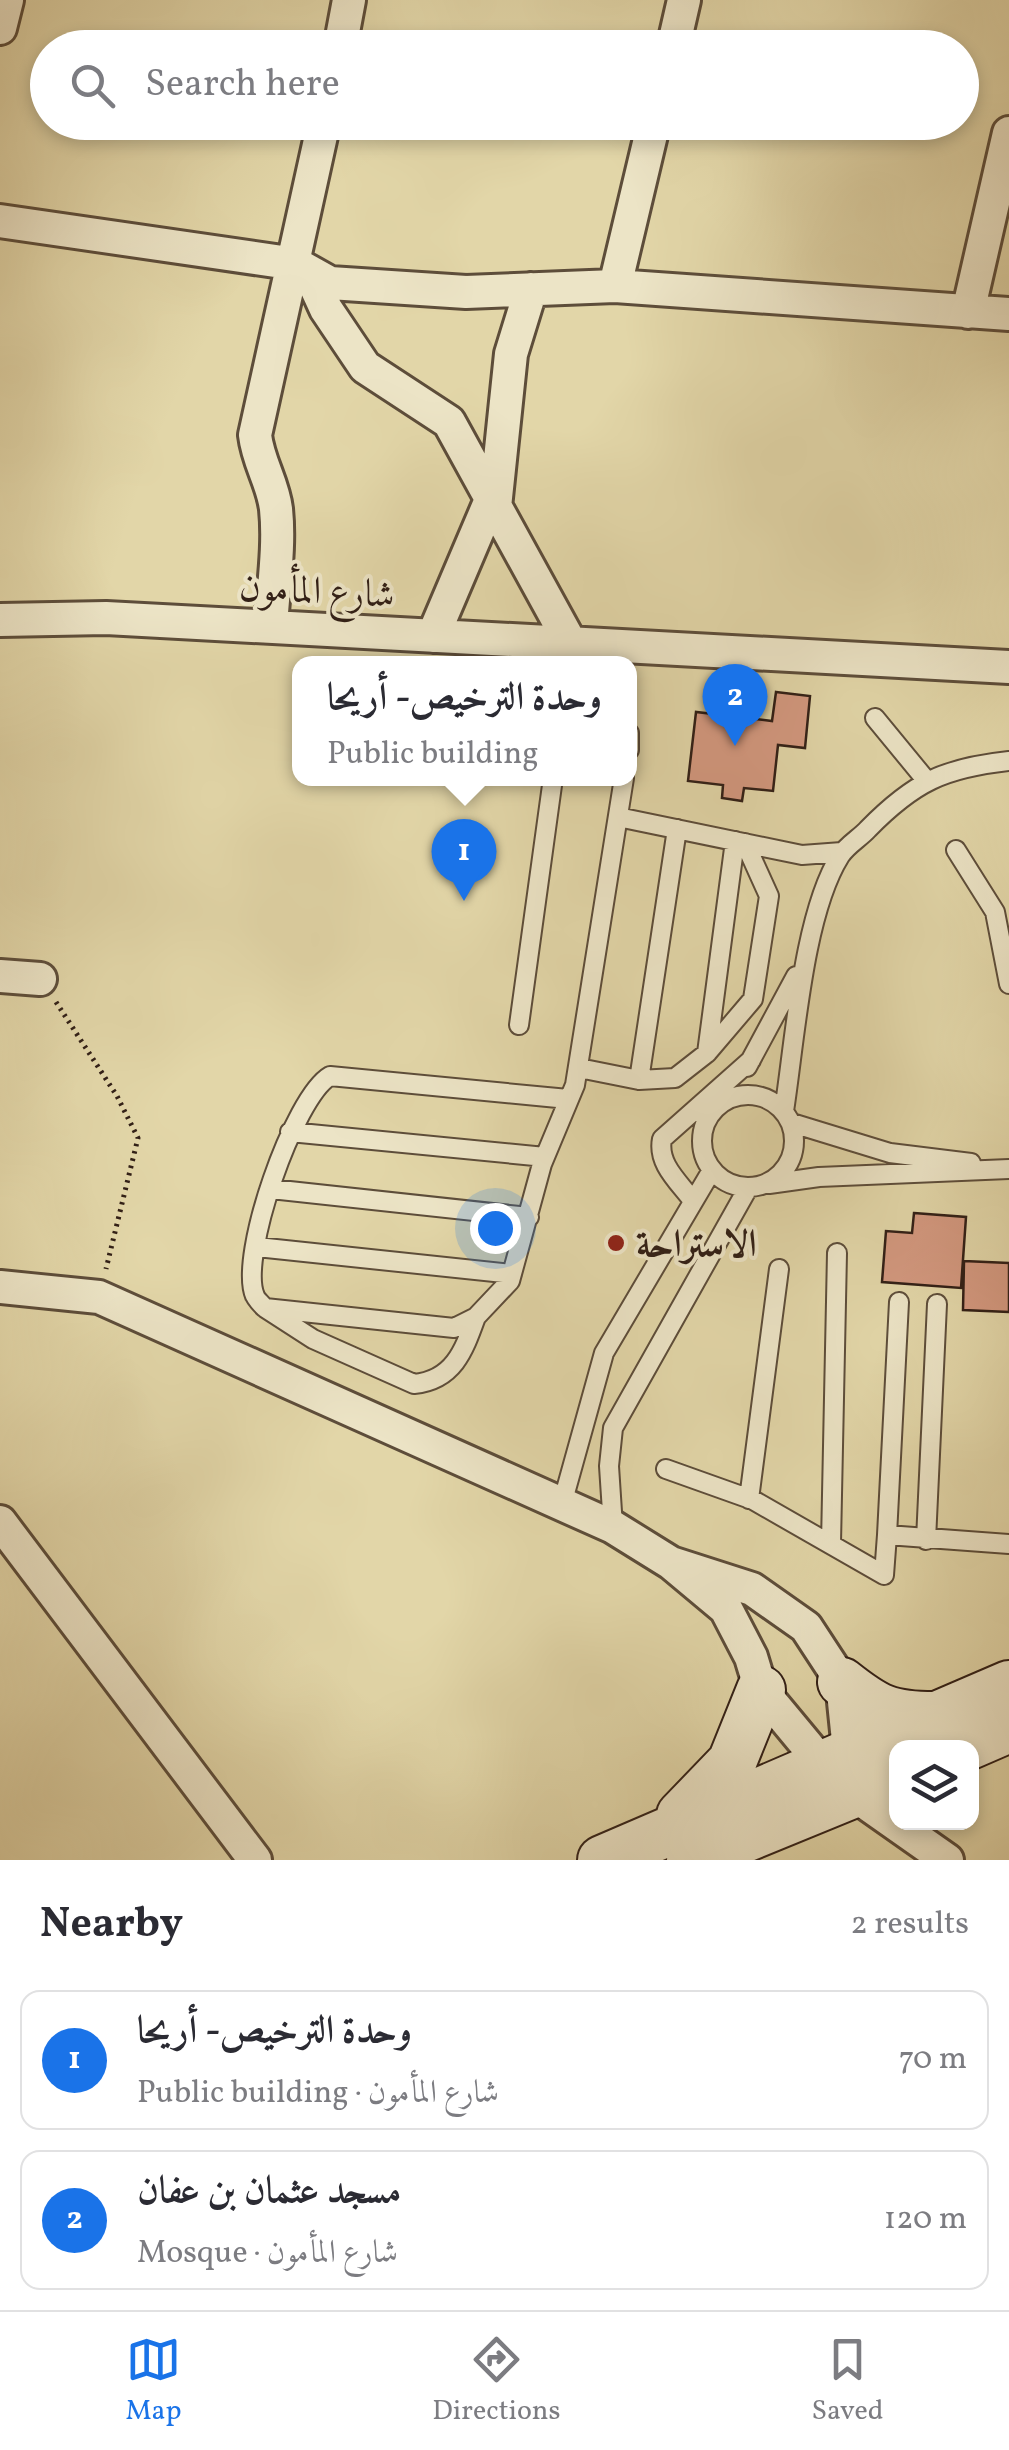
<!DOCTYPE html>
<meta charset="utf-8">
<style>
:root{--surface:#fff;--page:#f7f7f7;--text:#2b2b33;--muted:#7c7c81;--line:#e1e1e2;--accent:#1a73e8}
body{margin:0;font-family:Vollkorn,Amiri,serif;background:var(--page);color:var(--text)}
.controls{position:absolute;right:30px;bottom:30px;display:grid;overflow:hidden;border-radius:20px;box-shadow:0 5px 15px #0003}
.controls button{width:90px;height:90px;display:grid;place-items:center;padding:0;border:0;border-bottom:2px solid var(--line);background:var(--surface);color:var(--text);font:50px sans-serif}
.you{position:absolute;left:495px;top:1228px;width:35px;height:35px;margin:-25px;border:8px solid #fff;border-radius:50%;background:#1a73e8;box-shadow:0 0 0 15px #1a73e833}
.badge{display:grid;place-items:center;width:65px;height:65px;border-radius:50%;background:var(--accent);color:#fff;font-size:32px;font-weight:700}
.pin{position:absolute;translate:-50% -82px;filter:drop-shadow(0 2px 5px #0008)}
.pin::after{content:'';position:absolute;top:52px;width:35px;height:30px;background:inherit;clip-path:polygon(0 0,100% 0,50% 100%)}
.popup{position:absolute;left:292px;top:656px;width:345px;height:130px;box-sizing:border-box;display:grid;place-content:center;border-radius:20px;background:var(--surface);filter:drop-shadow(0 2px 8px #0005);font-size:32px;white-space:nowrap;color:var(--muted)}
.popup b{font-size:38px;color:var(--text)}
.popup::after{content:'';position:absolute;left:50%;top:100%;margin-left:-20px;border:20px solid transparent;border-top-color:var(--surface)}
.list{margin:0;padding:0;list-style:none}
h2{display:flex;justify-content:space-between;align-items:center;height:130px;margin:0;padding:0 40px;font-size:42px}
h2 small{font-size:32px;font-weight:400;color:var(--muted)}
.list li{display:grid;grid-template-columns:65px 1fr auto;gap:30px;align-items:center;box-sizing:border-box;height:140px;margin:0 20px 20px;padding:0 20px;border:2px solid var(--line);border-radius:20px}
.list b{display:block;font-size:38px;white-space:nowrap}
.list p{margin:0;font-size:32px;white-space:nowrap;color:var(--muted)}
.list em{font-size:32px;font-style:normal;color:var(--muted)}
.icon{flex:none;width:55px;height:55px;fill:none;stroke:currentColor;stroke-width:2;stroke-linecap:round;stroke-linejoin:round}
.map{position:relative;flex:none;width:1009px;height:1860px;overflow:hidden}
.search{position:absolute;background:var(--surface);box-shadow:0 5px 15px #0003;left:30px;right:30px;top:30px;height:110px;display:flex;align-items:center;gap:25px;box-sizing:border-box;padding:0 35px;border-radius:55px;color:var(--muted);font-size:38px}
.sheet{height:450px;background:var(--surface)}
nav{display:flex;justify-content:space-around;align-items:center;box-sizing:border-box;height:140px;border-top:2px solid var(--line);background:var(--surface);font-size:28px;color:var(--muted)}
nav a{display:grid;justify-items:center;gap:5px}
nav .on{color:var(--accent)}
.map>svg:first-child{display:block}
.building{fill:#d3987f;stroke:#311f16;stroke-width:2.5}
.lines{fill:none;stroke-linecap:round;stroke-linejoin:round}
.service-casing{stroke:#5d4d3a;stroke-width:22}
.minor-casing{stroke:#5d4d3a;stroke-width:38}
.secondary-casing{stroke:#311f16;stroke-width:52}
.path{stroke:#311f16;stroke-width:5;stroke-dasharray:2.5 5;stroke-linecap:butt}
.service{stroke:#ece4c6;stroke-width:18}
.minor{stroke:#ece4c6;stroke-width:32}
.secondary{stroke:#ece4c6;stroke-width:48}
.poi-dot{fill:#8f2418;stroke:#ece4c6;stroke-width:4}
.labels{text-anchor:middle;stroke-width:8;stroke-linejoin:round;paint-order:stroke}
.street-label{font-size:38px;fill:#311f16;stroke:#ece4c6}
.poi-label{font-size:38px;font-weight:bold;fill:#311f16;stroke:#ece4c6;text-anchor:start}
</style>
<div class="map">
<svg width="1009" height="1860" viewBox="0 0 1009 1860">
<rect width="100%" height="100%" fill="#e2d6a8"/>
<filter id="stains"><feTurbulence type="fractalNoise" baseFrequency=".002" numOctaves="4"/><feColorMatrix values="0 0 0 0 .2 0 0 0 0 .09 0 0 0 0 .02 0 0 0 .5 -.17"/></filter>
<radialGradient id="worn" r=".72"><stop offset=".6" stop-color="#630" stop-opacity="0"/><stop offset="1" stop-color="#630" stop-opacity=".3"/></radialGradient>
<!-- building -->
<path class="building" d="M776 692 810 696 805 748 778 745 773 791 744 788 742 801 722 798 723 785 688 781 696 712 772 721Z
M914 1213 966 1217 961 1288 882 1282 886 1231 912 1233Z
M964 1261 1009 1263V1312L963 1310Z"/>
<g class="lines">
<!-- service casing -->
<g class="service-casing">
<path id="service" d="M875 718 926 780
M629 733V750
M618 817 802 855 842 852
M956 850 995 912 1009 984
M519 1025 553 778
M707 1053 735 841
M747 1067 796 976
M579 1068 639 1080 675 1078 707 1053 753 999 769 896 745 843
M639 1080 677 829
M702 1141a46 46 0 1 1 92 0a46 46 0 1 1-92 0Z
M568 1099 330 1076C294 1097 238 1257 255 1296 255 1298 264 1307 265 1308L454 1328 476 1317 510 1281 542 1164 575 1085 624 778
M784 1111C795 1041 803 915 840 856 847 845 860 838 868 829 914 782 944 768 1009 761
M792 1123 890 1153 971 1163
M290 1132 545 1157
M769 1184 819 1177 1009 1169
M271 1189 529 1217
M693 1201C679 1182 657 1164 662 1139L751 1060
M257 1247 512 1274
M265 1308 313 1339 414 1384C454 1380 464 1350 476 1317
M666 1469 753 1500 884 1575 887 1535 1009 1544
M749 1499 779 1269
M562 1504 604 1353 712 1170
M613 1527 609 1466 613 1428 748 1188
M887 1535 899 1302
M926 1540 937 1304
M831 1543 837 1253"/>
</g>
<!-- minor casing -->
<g class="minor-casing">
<path id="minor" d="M0 28 7 0
M340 48 349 0
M673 48 684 0
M0 221 296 264 330 283 466 292 615 286 1009 314
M309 272 326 309 365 367 449 422 571 644
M615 286 654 122
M968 312 1009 133
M495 507 511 354 531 289
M0 620 106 618 1009 667
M271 627C273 589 280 547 276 509 273 483 258 462 255 435L324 122
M433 636 490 502
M0 976 40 979
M0 1287 99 1297 613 1527 671 1563 726 1609 751 1657 761 1690 834 1778
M0 1522 255 1860
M671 1563 752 1589 806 1627 842 1682 851 1770
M853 1794 947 1860"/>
</g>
<!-- secondary casing -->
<g class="secondary-casing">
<path id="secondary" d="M842 1682C876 1709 889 1716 934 1716
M963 1748 1009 1728
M681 1815 732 1762 761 1690
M602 1860 1009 1685
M691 1860 896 1776"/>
</g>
<!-- path -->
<path class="path" d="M56 1002 117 1096 138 1138 106 1269"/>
<!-- service -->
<use href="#service" class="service"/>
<!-- minor -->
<use href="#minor" class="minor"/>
<!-- secondary -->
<use href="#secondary" class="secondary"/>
</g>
<!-- markers -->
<circle class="poi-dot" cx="616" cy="1243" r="10"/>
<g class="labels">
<!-- street labels -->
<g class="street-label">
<text transform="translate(317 590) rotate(3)" y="13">شارع المأمون</text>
</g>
<!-- poi labels -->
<g class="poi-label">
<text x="636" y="1256">الاستراحة</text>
</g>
</g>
<rect width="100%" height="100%" filter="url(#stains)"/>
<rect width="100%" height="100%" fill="url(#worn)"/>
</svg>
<div class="controls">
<button><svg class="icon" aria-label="layers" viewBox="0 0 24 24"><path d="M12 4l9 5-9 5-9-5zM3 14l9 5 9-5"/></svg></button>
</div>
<div class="you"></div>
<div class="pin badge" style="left:464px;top:901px">1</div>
<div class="popup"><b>وحدة الترخيص- أريحا</b>Public building</div>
<div class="pin badge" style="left:735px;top:746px">2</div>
<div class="search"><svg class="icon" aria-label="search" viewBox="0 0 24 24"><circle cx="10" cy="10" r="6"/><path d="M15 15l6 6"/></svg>Search here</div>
</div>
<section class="sheet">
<h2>Nearby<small>2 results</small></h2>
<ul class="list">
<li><span class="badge">1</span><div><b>وحدة الترخيص- أريحا</b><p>Public building · شارع المأمون</p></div><em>70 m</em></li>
<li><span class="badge">2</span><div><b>مسجد عثمان بن عفان</b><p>Mosque · شارع المأمون</p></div><em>120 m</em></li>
</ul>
</section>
<nav>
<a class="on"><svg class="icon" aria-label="map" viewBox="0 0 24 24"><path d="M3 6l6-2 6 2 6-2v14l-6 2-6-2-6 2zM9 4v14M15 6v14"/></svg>Map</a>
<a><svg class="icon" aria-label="directions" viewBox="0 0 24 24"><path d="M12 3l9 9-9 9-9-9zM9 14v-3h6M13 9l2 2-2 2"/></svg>Directions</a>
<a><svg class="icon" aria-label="saved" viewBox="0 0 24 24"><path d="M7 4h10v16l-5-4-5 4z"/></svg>Saved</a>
</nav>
